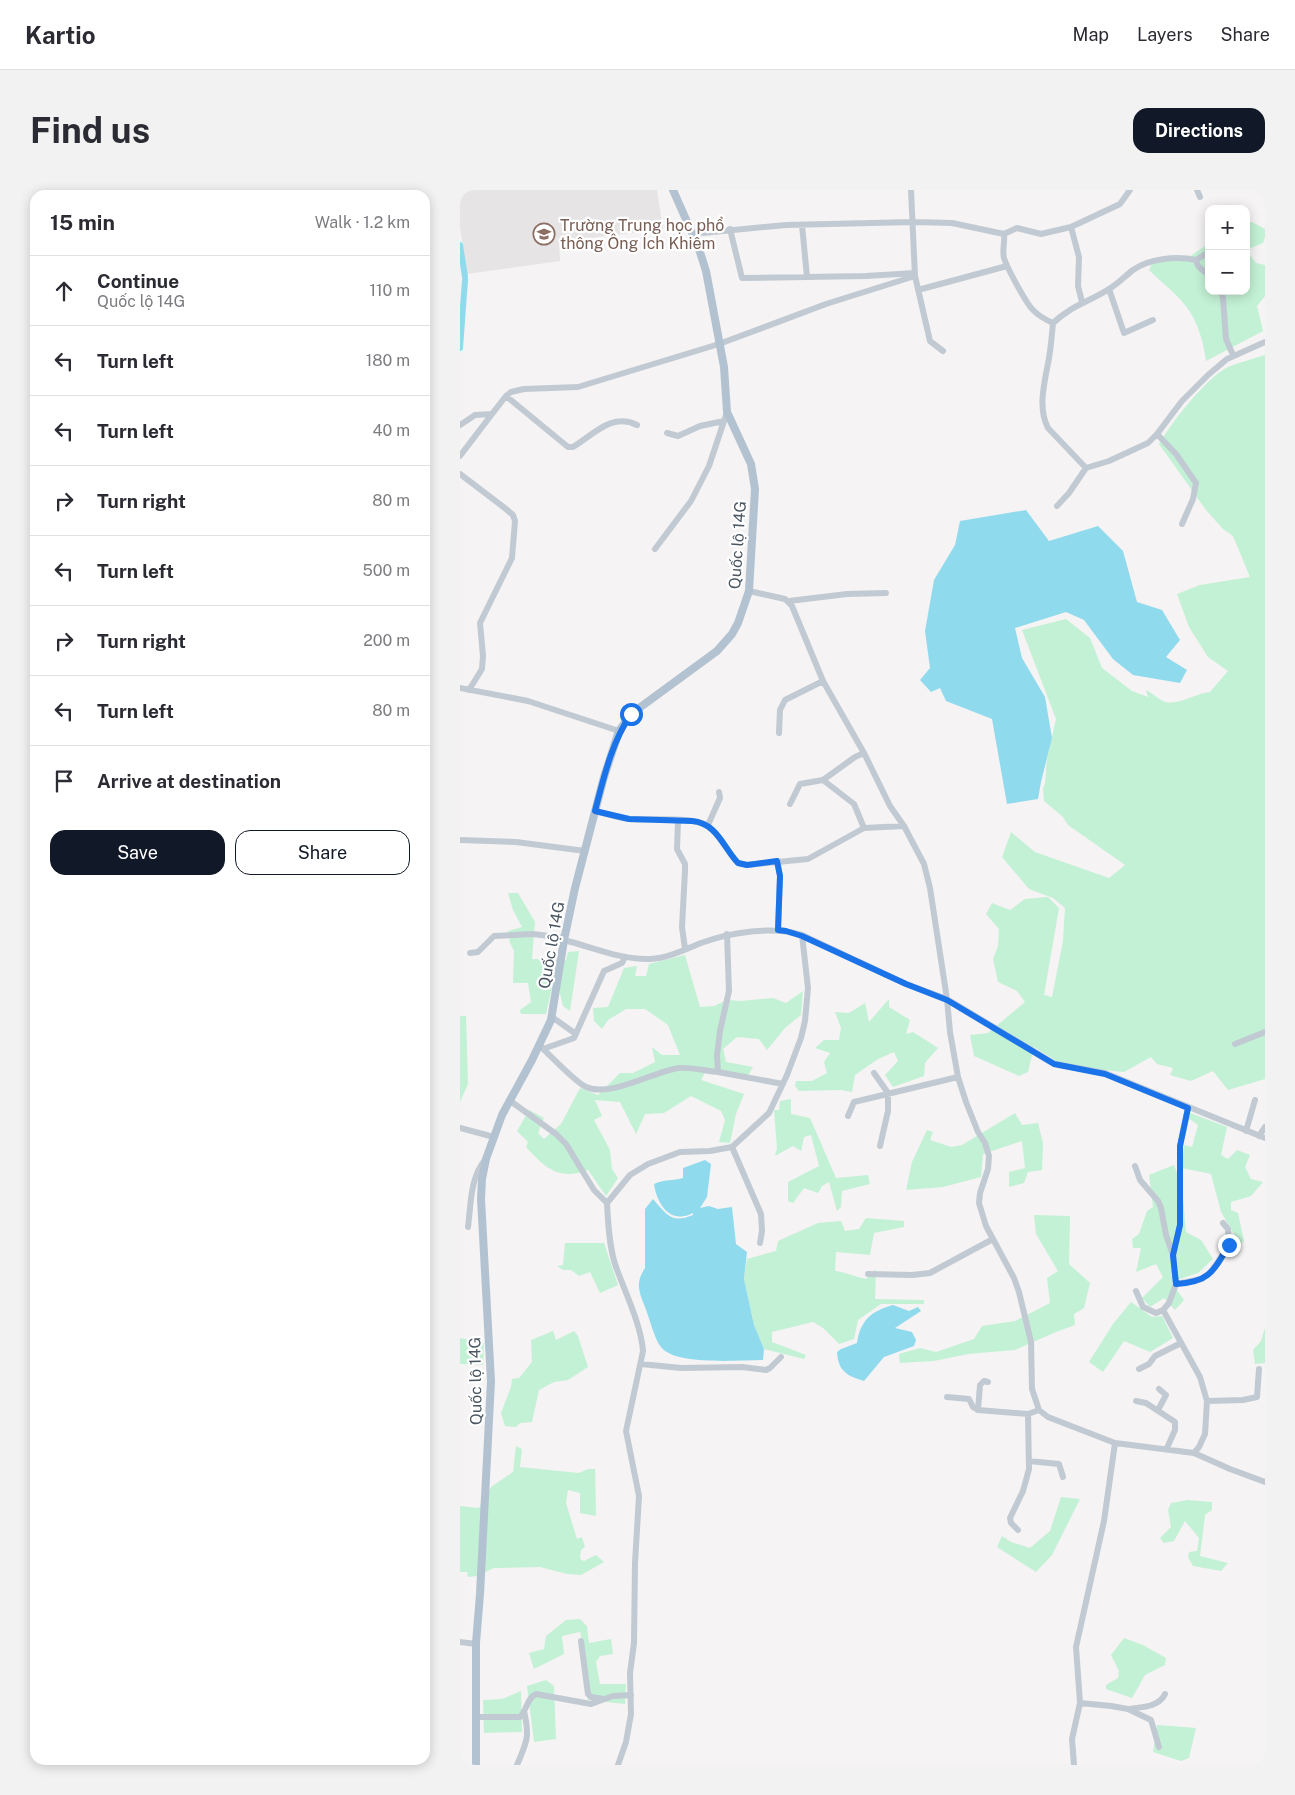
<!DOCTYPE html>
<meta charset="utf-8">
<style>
:root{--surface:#fff;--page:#f2f2f3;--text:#2b2b33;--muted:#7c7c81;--line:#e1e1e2;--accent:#111827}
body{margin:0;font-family:"Public Sans",sans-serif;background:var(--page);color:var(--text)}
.controls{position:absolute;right:15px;top:15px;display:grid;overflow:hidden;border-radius:10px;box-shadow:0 2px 12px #0003}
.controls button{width:45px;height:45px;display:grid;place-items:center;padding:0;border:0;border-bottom:1px solid var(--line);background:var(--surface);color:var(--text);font:25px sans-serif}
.stop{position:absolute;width:15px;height:15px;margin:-11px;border:4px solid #1a73e8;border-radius:50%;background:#fff}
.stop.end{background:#1a73e8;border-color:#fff;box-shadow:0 1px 5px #0008}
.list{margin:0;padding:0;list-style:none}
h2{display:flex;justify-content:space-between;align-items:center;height:65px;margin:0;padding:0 20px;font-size:21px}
h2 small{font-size:16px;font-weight:400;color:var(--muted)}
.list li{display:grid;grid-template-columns:32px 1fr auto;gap:15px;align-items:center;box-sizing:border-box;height:70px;padding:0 20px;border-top:1px solid var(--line)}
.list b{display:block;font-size:19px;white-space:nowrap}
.list p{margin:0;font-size:16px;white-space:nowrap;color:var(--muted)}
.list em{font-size:16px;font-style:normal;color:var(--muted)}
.actions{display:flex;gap:10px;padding:15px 20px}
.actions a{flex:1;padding:11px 0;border:1px solid var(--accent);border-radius:15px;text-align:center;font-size:18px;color:var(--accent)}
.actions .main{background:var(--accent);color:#fff}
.icon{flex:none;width:28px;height:28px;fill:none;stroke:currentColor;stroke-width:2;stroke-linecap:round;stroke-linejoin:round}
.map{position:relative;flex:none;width:805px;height:1575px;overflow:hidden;border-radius:15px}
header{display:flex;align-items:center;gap:30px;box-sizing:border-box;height:70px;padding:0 25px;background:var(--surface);border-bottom:1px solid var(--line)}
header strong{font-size:24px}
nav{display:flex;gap:28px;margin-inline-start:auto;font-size:18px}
.intro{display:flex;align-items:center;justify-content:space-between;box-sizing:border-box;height:120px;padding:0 30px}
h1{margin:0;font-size:35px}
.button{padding:12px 22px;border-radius:15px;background:var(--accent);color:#fff;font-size:18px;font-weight:700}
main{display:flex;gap:30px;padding:0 30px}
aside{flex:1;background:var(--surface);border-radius:15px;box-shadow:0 2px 12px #0003}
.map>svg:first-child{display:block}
.education{fill:#e6e4e5}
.green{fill:#c3f1d5}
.water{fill:#90daee}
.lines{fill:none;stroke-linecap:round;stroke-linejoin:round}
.canal{stroke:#90daee;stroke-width:6}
.minor{stroke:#c1cad2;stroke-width:6}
.major{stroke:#b3c2d1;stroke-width:8}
.route{stroke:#1a73e8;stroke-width:6}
.labels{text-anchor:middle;stroke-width:4.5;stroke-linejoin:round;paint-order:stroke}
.education-label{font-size:16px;fill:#785e54;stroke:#fff;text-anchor:start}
.street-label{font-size:16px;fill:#4a5661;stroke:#fff}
</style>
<header>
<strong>Kartio</strong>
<nav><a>Map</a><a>Layers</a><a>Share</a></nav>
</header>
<div class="intro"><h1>Find us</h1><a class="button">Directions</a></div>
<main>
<aside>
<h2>15 min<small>Walk · 1.2 km</small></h2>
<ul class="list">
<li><svg class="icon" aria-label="ahead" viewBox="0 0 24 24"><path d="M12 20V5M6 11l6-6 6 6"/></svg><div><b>Continue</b><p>Quốc lộ 14G</p></div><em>110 m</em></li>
<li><svg class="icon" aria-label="left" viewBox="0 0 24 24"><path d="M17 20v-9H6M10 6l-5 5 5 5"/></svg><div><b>Turn left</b></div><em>180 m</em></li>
<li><svg class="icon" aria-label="left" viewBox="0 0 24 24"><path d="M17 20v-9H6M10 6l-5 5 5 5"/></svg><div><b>Turn left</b></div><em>40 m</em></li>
<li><svg class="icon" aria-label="right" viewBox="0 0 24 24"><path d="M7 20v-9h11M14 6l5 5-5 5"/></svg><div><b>Turn right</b></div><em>80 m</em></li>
<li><svg class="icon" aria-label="left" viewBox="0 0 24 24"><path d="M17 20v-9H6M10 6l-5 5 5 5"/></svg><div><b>Turn left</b></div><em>500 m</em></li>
<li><svg class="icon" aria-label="right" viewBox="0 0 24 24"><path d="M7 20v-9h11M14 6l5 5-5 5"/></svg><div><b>Turn right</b></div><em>200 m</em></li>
<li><svg class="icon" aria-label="left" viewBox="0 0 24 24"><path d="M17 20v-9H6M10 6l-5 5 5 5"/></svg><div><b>Turn left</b></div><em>80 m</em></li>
<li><svg class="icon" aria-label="arrive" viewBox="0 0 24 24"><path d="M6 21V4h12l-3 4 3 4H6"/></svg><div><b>Arrive at destination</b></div></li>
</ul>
<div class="actions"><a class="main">Save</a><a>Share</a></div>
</aside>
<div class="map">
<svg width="805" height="1575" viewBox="0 0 805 1575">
<rect width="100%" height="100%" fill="#f5f3f3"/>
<!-- education -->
<path class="education" d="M0 0H197L203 39 99 52 100 71 7 84 0 37Z"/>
<!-- green -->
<path class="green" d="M786 32H792L805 39V47L803 53 786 60 796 73 805 75V106L797 116 803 141 746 171C744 155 739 136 730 122 721 107 702 93 689 80L692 74 706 70H725L749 53V101H786Z
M805 165V889L768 900 753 881 731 891 710 885 713 878 697 874 691 867 664 882 604 876 574 857 568 882 559 886 514 866 510 845 528 843 565 812 557 801 538 792 533 769 538 756 539 739 526 724 532 713 550 720 565 709 588 707 599 718 584 805 592 807 603 751 605 718 593 708 569 699 542 667 551 642 575 662 649 688 665 675 608 635 603 627 584 611 583 598 585 594 587 569 596 529 562 440 606 429 630 448 642 478 672 501 688 507 686 500C692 503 697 508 703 511 716 517 736 503 750 502L768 481 748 467 729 437 717 404 740 395 790 387 773 346 763 339 746 320 699 254C712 232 746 188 768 177 780 172 793 169 805 165Z
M48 703H58L75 732 72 769 106 770 108 762 119 761 110 821 103 816 95 783 86 824H61L60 820 71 812 68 793H53L54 761 50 753 48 741 62 737 53 720Z
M225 765 240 817 254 816 267 810 281 811 313 808 326 813 343 801 341 825 325 838 307 860 299 849 277 847 263 859 266 872 293 877 288 886 247 879 241 890 284 904 276 924 270 953 259 952 265 930 261 921 231 906 204 923 185 924 176 944 160 912 135 910 142 926 134 930 150 960 152 979 158 988 146 1006 128 980C99 991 85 978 66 957L68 952 57 941 69 920 84 928 78 943 84 949 101 934 120 898 138 905 160 883H173L195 872 192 857 202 865H220L208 835 185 819H166L148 830 142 839 134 831 133 818 148 817 164 778 177 776 175 786H186L189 774Z
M429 809V817L450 830 446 844 453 842 478 858 465 873 464 886 433 897 425 885 438 871 434 862 418 869 395 885 392 902 381 900 339 901 335 896 336 891H352L367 883 364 872 370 863 355 858 364 850H379L381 838 375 822 389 823 405 813 409 832Z
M0 826H6L8 894 0 912Z
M331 909V924L350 928 376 988 408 985 410 994 382 1001 381 1017 377 1021 369 992 362 996 358 1003 344 998 333 1013 328 1011V992L359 976 351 945 344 947 341 961 333 956 315 966 317 958 314 920H319L320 911Z
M725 921 767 937 761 965 768 969 777 960 790 965 785 977 791 989 803 992 791 1006 771 1012V1020L778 1023 784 1051 780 1054 761 1022 751 984 722 978 724 955 732 957 738 935 724 925Z
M555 923 562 935 578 933 583 953 582 980 568 982 564 993 549 997V982L565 978 562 951 523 964 521 987 483 997 446 1000 452 972 467 940 473 942 470 950 491 957 502 955Z
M714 975 722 996 726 1042 741 1050 753 1069 738 1083 711 1092 724 1110 715 1120 704 1108 690 1117 682 1108 703 1087 696 1074 676 1082 681 1058H673L672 1049 679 1044 687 1021 693 1017 689 985Z
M574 1025 610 1026 609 1074 630 1093 624 1118 614 1124 615 1135 596 1142 555 1160 508 1164 474 1171 440 1173 439 1164 460 1158 476 1162 514 1149 522 1136 555 1131 590 1113 587 1088 598 1081 576 1044Z
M406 1028 444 1031V1037L414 1043 410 1065 376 1062 375 1081C386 1082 395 1087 406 1089L416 1079 415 1109 464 1110V1114H421L398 1130 394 1149 379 1154 363 1138 353 1132 312 1142V1152L346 1165 344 1169 304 1159 294 1135 284 1089 287 1069 316 1061 318 1051 358 1033 381 1031 385 1041 399 1039Z
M105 1053H144L158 1095 140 1103 130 1082 119 1086 111 1080H103L97 1076 103 1075Z
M671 1112 692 1127 702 1126 713 1148 690 1162 664 1151 643 1182 629 1172 653 1134Z
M805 1138V1173L795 1174 793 1160 801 1151Z
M93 1141 96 1150 114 1141 118 1146 128 1177 108 1190 94 1192 79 1200 72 1232 60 1233 56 1237 45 1236 41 1223 51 1197 52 1189 59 1188 72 1172 71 1150Z
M0 1148 24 1153 23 1175 0 1174Z
M56 1256 62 1259 60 1277 119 1283 128 1279H135L136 1326 120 1323V1303L108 1300 106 1313 117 1349 122 1347 125 1357 121 1360 120 1369 124 1371 136 1365 144 1372 121 1385 107 1384 80 1377 34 1378 17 1386 8 1387 7 1382H0V1316L19 1318 31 1297 53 1282Z
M601 1307 620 1309 592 1365 576 1382 537 1357 542 1346 551 1352 570 1358 590 1341Z
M728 1310 752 1312V1320L745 1325 740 1366 768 1373 761 1381 733 1376 728 1367 729 1362 737 1361 739 1348 725 1331 714 1351 704 1353 700 1348 711 1337 708 1320 711 1313Z
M120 1429 127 1436 129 1453 151 1449 153 1464 140 1466 136 1472 140 1494H166L165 1514 128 1510 122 1476 125 1465 120 1442 102 1446 104 1464 74 1479 69 1463 84 1459 86 1446 106 1430Z
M664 1448 683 1455 706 1468 705 1475 685 1485 672 1508 646 1499V1495L658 1488 659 1481 651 1465Z
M86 1490 94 1496 96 1549 74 1552 67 1496Z
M61 1501 62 1542 24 1543 23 1510 42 1509Z
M697 1535 736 1538 729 1568 721 1571 693 1562Z"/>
<!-- water -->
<path class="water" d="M566 320 589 351 638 336 663 361 677 412 702 420 720 450 706 467 727 480 720 493 673 485 653 469 624 430 606 422 555 438 562 468 585 507 592 548 581 592 578 609 547 614 532 529 486 511 480 498 471 502 460 490 470 478 465 441 474 390 495 355 500 331Z
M245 970 251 974 247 1007 240 1018 249 1016 258 1019 272 1017 276 1054 287 1062 284 1089 294 1135 304 1159 303 1170C281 1170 215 1176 201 1157 195 1150 189 1127 185 1117 179 1102 175 1093 185 1078V1019L193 1009C207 1025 212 1034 233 1025V1023C210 1035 197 1014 194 994 204 989 213 991 223 988V978Z
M433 1115 449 1121 458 1117 461 1121 435 1138 452 1142 456 1150 454 1156 424 1167 404 1191C387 1186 378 1181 377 1162L381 1159 397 1153C400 1131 411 1121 433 1115Z"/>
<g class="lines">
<!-- canal -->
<path class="canal" d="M0 55 5 87
M0 158 5 90"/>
<!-- minor -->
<path class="minor" d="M451 0 455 86 470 151 483 161
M737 0 740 7
M342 35 347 87
M611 37 619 67 618 96 622 112
M270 39 282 88 406 86 455 83
M232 44 326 35 454 32 492 33 544 44 557 38 581 44 611 37 660 14 670 0
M544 44C545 53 542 60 544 68 547 78 566 113 573 120 579 126 586 130 593 133 592 144 591 156 589 168 585 191 577 217 588 238L626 278
M749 62 736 70C737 78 743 80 749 85
M649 99 664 143 693 130
M458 100 547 76
M761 101 763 108 766 149 773 165
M593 133C612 115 629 112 649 99 658 94 665 86 673 80 690 68 717 66 736 70
M46 206 108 257H113C133 245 152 222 177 235
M0 235 15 225 32 224 46 206 51 202 64 199 118 197 259 154 366 114 455 86
M207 243 218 246 240 236 264 231
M697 244 716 264 736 293 733 309 722 334
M0 266 32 224
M0 284 46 319 53 325 55 331 52 368 20 433 23 466 22 479 9 500
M597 316 609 303 626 278 649 271 688 253 697 244 722 211 748 185 767 169 805 152
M195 359 231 311 249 276 267 222
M289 401 325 409 332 416 363 491 404 563 430 616 444 636 464 674 470 698 487 809 490 842 498 887 506 912 518 942 525 953 529 966 528 979 520 1003 519 1013 526 1036 554 1088 559 1102 571 1152 572 1199 579 1220 588 1227 655 1253 644 1331 616 1457 620 1513 612 1549 614 1575
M329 411 387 404 426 403
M0 498 68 511 159 541
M319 543 320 520 325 510 363 491
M363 590 394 614 404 638
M330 614 340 594 363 590 395 567 404 563
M135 621C146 624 158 628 169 629 188 631 235 625 249 637 262 647 267 662 278 673L287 675 348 669 404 638 444 636
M218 631 217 659 225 674V681L222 737 225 759
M248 635 260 608 259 602
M0 650 56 652 125 661
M317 671 320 686 318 740
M104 750C132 757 161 770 190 769 208 768 224 760 241 753 272 742 310 736 342 745L446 794 487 809 595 874 645 883 805 948
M10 763 18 762 34 746 73 744 105 748
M92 827 116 844
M775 854 805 842
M80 856C90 865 115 892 126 897 151 908 194 881 219 878 229 877 247 881 258 882L257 865 260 841 269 801 267 744
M83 859 114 848 144 781 162 773 165 767
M258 882 323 894
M414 883 428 903V921L420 956
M49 910 96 944 106 954 134 1000 147 1013
M388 926 394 912 498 887
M0 938 34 947
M786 941 795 910
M799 946 805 937
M272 957 301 1024 302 1041 300 1053
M675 976 680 990 698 1011 701 1018 706 1045 713 1065
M8 1037C11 1014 10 988 25 970
M408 1084 452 1085 470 1083 533 1049
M716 1094 742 1089 751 1082 769 1055 768 1039 763 1033
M676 1101 683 1117 696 1123 703 1120 709 1113 716 1094 713 1065 720 1035V956L728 918
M703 1120 740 1187 747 1211 745 1244 739 1257 734 1263
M181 1174 221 1178 282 1177 306 1180 310 1178 321 1167
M679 1179 689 1174 695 1166 721 1153
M487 1207 509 1209 513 1217 518 1220 568 1224 579 1220
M676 1211 686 1213 715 1232V1240L707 1258
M747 1211 783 1210 797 1207 799 1179
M518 1220 520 1195 524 1191 528 1192
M698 1220 706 1205 699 1199
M655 1253 734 1263 770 1279 805 1292
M569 1271 599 1274 603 1287
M558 1340 551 1333 550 1328 563 1301 569 1279 568 1224
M121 1451 128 1504 131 1507 144 1509
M0 1452 16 1454
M620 1513 651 1516 668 1519 691 1530 699 1557
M669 1519C682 1517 699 1517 705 1504
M15 1527H60C67 1520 67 1508 76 1504L131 1514 153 1506 171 1505
M57 1575C67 1551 70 1548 64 1521
M158 1575 166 1552 171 1524 170 1483 174 1453 175 1373 179 1306 166 1241 183 1161C181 1134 164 1100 155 1074 149 1055 148 1032 147 1013L170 985 188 974 220 962 250 961 272 957 309 923 327 885 341 848 345 831 348 798 342 745"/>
<!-- major -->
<path class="major" d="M16 1575V1453L20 1404 31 1191 21 1009 22 989 26 969 42 925 72 870 91 830 104 750 115 698 144 587 159 541 171 524 257 461 272 444 278 433 289 401 295 299 291 274 267 222 264 177 246 81 239 59 213 0"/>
</g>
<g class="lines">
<!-- route -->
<path class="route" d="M171 524C151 554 144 587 135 621L169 629 232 631C257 633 263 657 278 673L287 675 317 671 320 686 318 740 326 741 342 746 446 794 487 810 594 874 645 884 728 918 720 956V1035L713 1065 716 1094C749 1092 753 1082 769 1055"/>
</g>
<!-- icons -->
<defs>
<g id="school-ring" transform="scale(1.125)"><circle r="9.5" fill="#fff" stroke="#8d6e63" stroke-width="1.5"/><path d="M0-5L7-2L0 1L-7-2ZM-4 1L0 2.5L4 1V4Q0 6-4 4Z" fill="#8d6e63"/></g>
</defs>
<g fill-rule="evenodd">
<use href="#school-ring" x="84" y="44"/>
</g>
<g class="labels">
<!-- education labels -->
<g class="education-label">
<text x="100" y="41">Trường Trung học phổ<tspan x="100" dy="18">thông Ông Ích Khiêm</tspan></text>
</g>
<!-- street labels -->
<g class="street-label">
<text transform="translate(277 355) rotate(-86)" y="6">Quốc lộ 14G</text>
<text transform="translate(91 755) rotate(-80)" y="6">Quốc lộ 14G</text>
<text transform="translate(15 1191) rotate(-91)" y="6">Quốc lộ 14G</text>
</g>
</g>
</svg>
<div class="controls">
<button>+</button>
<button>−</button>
</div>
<div class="stop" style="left:171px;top:524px"></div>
<div class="stop end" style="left:769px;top:1055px"></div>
</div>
</main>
